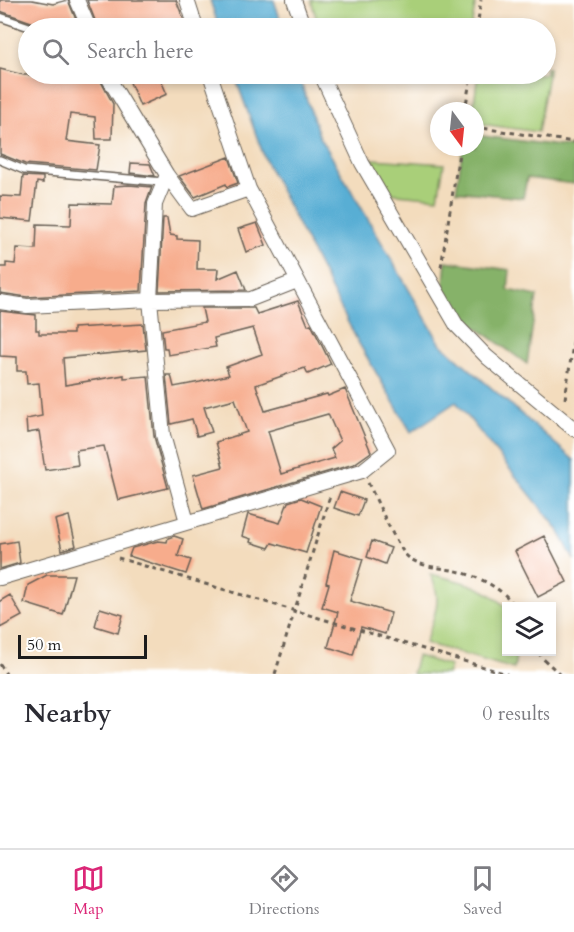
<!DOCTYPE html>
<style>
:root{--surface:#fff;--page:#f2f2f3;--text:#2b2b33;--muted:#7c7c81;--line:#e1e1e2;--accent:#db2777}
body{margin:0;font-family:Cardo,serif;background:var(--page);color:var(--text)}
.controls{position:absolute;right:18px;bottom:18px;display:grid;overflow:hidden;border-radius:0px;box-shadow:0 3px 9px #0003}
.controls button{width:54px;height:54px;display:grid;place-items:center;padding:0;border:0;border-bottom:2px solid var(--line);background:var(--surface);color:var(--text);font:30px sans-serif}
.compass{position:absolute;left:430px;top:102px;width:54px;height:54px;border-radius:50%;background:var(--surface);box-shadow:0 3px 9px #0003;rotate:165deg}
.scale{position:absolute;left:18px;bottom:15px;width:129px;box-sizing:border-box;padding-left:6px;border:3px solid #1c1c1c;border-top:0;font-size:16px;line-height:21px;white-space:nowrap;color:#1c1c1c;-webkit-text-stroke:4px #fff;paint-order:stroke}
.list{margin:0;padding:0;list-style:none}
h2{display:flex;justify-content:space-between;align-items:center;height:78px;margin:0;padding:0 24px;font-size:26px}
h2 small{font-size:20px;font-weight:400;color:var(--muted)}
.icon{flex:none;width:33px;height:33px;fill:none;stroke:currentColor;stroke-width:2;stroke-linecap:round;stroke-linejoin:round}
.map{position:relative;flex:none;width:574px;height:674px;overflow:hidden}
.search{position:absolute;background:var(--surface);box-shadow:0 3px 9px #0003;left:18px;right:18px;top:18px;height:66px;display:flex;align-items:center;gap:15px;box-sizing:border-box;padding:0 21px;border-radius:33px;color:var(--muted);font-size:22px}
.sheet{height:174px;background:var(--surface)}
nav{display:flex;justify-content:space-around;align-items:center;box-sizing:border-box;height:84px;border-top:2px solid var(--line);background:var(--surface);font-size:16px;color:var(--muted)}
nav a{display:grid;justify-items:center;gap:3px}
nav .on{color:var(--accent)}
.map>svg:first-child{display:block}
.green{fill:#a9cf79;stroke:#62764a;stroke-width:1.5}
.forest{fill:#86b269;stroke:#516742;stroke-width:1.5}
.water{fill:#58aed4;stroke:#3a6578;stroke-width:1.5}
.building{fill:#f7ac8c;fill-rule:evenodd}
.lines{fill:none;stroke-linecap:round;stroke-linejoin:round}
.lane-casing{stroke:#675f54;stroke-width:10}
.street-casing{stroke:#675f54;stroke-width:16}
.path{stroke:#675f54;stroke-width:3;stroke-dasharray:4.5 4.5;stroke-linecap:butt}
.lane{stroke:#fff;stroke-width:7}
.street{stroke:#fff;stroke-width:14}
</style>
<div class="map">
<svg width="574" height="674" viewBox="0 0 574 674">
<rect width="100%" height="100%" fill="#fff"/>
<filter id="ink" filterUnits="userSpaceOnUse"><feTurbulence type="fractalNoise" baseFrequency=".0167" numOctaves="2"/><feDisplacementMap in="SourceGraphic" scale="12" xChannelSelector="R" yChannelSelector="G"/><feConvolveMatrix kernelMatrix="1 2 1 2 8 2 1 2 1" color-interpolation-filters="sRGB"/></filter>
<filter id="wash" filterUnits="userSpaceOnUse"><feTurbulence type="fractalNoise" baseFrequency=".008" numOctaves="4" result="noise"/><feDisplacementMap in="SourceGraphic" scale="24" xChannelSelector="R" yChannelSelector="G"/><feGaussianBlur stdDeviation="1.35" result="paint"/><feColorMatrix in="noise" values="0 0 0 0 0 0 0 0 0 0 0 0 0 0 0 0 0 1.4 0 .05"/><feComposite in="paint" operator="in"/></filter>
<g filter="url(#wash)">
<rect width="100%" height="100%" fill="#f3dcbd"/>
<!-- green -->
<path class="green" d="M311 0H476L471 28H319Z
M546 68H549L538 132 475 123V111H473L478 74H546Z
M372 159 444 164 438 198 387 193Z
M430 574C459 581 484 585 506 607V652L529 653 516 655 514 669 425 643C434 617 444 599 430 574Z
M417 656 450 666 447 674H412Z"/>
<!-- forest -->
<path class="forest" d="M475 135 574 148V184L527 178 523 198 456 191 463 147H475Z
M446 261 510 270 508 290 537 296 527 364 472 324 443 293Z"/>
<!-- water -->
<path class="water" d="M210 0H274L283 28H219Z
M234 74H298L319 135 440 343 574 460V560L557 528 456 402 411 432 358 342 266 162Z"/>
<g id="blocks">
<!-- building -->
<path class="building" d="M0 0H32L53 4 68 0 77 22 57 28H43L34 23 0 11Z
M87 0H176L187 28H98Z
M0 69 24 75 97 74 113 104 112 139H96L95 117 70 114 66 141 100 145 96 170 25 164 0 154Z
M145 74H158L167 94 140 106 129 80Z
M229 157 238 183 227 187 226 184 195 197 179 176Z
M131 163 150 164 155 176 130 173Z
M23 176 43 177V183L37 182 32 221 0 218V196L21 197Z
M129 185 152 187 146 204 141 291 27 297 0 293V267H6V263L15 264 17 248 36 249 37 224 71 225 72 203 112 204 114 186Z
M163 218H167L170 235 177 236V239L198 240 197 269H218L217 279 238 270 246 290 159 291Z
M257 223 266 245 246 252 238 229Z
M298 301 308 325 311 324 331 364 308 374 305 368 256 385 265 411 327 394 328 396 345 389 371 452 354 464 203 509 193 475 223 467 216 442 247 432 235 399 204 407 212 432 197 436 192 419 171 424 166 375H171L174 387 200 382 229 375 226 367 262 354 253 328 214 338 216 347 168 355 167 348H164L162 330 205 322 202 308H254L257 314ZM328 414 340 441 331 449 335 458 281 474 268 431Z
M0 311 36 315V330H39V334H73V328L143 324 146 350 63 358 65 385 124 375V378L148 376 154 436 168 488 118 500 104 446 76 450 78 465 45 470 39 431 27 433 26 419 42 416 39 383 27 384 26 371H17V357L0 356Z
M340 492 364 500 358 516 334 508Z
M301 498 321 506 306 553 272 543 269 548 250 542 251 539 242 536 248 514 280 523 288 502Z
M69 516 76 546 62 550 55 520Z
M174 536 183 539 178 556 191 560 186 574 129 556 132 548 158 541 167 542 168 538Z
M544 536 567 582 538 597 515 551Z
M17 541 20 563 0 569V544Z
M372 541 391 548 385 564 367 557Z
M334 550 363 559 350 601 391 613 385 634 361 627 353 655 328 647 338 612 322 607 329 584 326 583Z
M47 575H74L63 615 24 603 28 585Z
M10 595 22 616 0 628V601Z
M100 608 123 615 118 633 95 626Z"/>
</g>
</g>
<g filter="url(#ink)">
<use href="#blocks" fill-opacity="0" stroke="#675f54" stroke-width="1.5"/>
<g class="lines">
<!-- lane casing -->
<g class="lane-casing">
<path id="lane" d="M0 17 32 28
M75 28 87 25
M0 160 24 170 164 182"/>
</g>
<!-- street casing -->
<g class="street-casing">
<path id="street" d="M77 0 89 28
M187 0 196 28
M294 0 304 28
M106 74 167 175 192 209 249 189
M321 74 362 163 457 326 487 357 574 429
M167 175 155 204 150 300 163 435 187 522
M0 302 27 306 150 300 251 299 297 281
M0 578 362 471 388 450 249 189 210 74"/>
</g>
<!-- path -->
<path class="path" d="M477 28 481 0
M465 111 471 74
M475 127 574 142
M441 267 460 147
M565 399 574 337
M368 483C376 498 397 548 408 557 421 567 437 567 452 570 476 575 501 587 515 606
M118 558 507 674
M539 652 541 657 560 674
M0 664 6 674
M275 674 330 496"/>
<!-- lane -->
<use href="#lane" class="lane"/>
<!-- street -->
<use href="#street" class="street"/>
</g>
</g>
</svg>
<div class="controls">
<button><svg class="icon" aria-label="layers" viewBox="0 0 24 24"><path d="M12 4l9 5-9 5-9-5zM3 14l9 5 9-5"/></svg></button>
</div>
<svg class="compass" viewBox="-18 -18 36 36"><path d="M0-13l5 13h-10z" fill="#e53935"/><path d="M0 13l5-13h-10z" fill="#7c7c81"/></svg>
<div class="scale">50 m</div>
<div class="search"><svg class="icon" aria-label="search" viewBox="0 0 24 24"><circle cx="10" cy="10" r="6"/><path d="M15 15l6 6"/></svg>Search here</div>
</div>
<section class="sheet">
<h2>Nearby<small>0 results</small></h2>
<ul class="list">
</ul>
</section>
<nav>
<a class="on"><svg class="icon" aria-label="map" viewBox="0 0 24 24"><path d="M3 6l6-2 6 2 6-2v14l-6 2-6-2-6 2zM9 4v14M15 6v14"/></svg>Map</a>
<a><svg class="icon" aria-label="directions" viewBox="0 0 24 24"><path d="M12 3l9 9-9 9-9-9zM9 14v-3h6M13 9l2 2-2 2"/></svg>Directions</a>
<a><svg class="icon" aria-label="saved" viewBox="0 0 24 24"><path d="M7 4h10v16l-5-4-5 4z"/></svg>Saved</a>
</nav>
